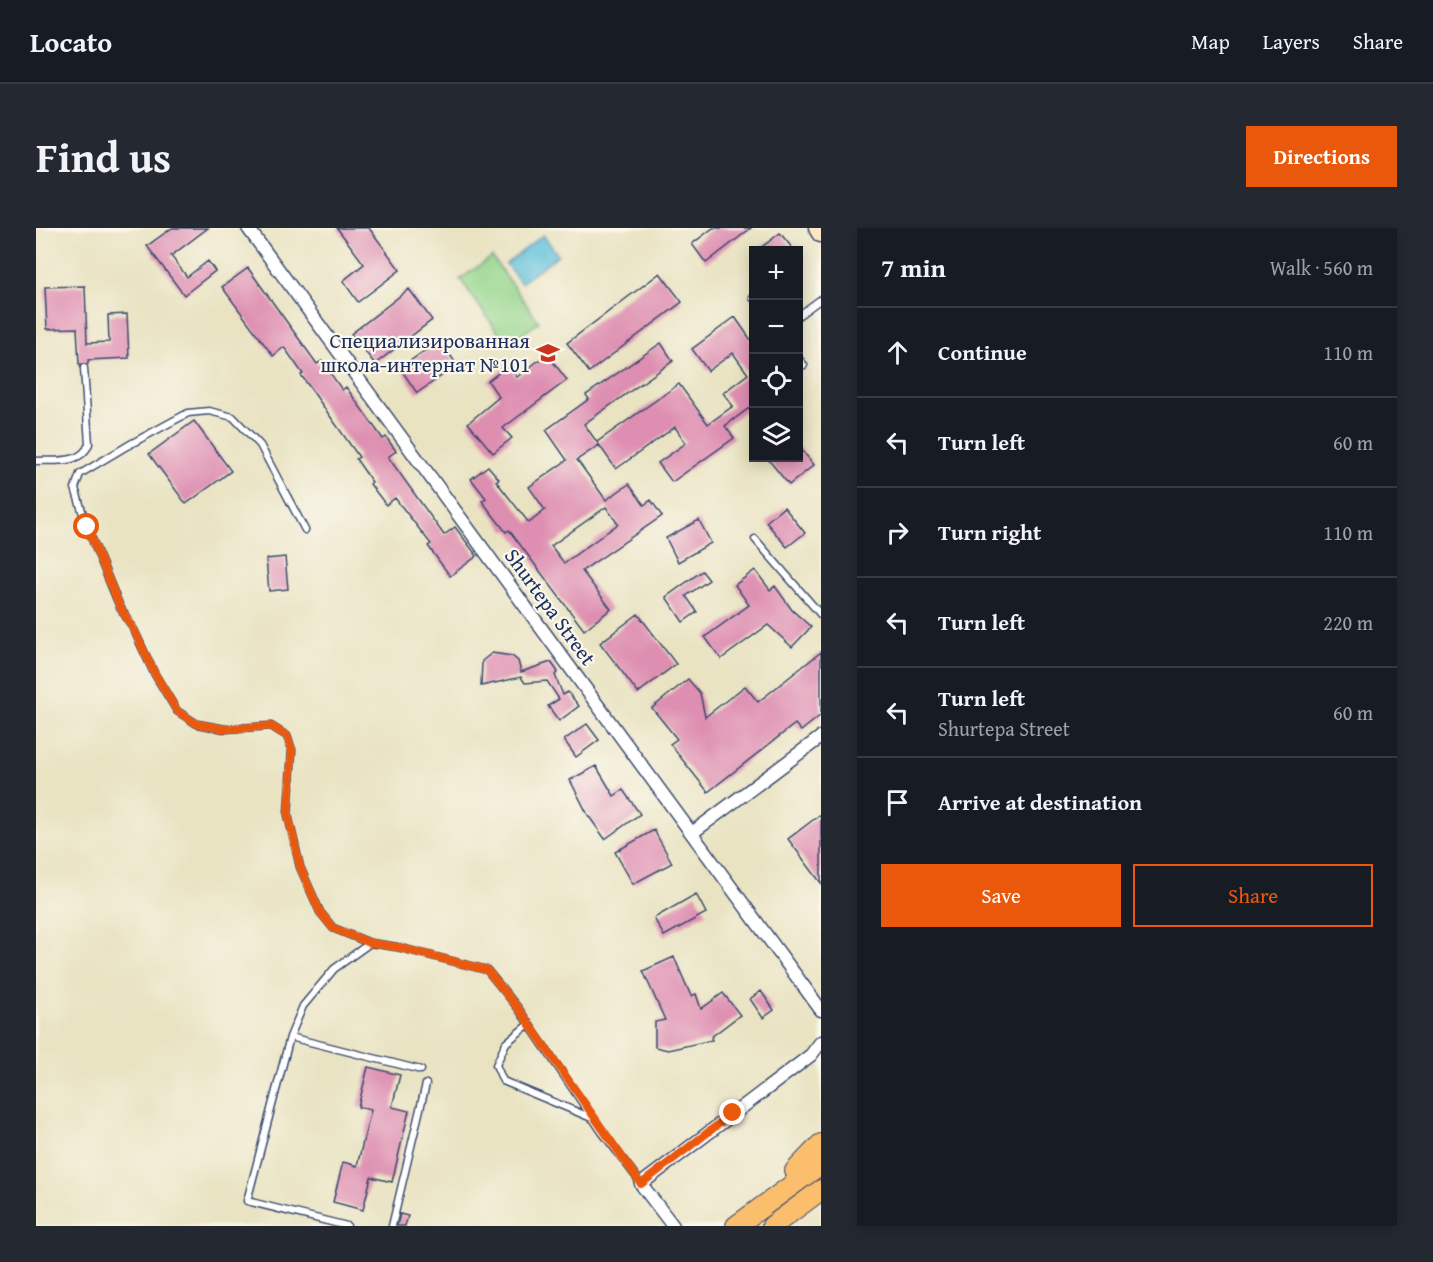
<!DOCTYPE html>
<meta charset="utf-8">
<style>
:root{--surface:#171b24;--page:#242831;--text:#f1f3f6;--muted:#9ea1a6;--line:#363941;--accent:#ea580c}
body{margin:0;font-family:"Gentium Book Plus",serif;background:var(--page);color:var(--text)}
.controls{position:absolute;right:18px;top:18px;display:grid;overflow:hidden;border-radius:0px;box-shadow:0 3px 15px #0003}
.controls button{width:54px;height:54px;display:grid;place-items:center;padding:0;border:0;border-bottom:2px solid var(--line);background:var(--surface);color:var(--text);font:30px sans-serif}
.stop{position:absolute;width:18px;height:18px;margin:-14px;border:4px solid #ea580c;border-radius:50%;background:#fff}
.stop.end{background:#ea580c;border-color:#fff;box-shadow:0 2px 6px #0008}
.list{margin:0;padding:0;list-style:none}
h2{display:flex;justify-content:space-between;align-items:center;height:78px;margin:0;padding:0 24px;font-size:26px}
h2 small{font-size:20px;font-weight:400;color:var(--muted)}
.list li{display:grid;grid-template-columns:39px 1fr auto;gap:18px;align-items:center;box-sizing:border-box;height:90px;padding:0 24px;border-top:2px solid var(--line)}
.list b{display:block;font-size:22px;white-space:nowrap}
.list p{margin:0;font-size:20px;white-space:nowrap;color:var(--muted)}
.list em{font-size:20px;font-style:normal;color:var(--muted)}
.actions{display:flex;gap:12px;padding:18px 24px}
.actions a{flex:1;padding:14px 0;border:2px solid var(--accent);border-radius:0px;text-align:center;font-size:21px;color:var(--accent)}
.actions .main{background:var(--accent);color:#fff}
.icon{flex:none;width:33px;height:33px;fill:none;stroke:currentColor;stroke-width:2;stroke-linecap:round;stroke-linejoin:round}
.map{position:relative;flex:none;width:785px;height:998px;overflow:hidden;border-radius:0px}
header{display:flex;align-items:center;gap:36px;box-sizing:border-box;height:84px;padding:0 30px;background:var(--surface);border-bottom:2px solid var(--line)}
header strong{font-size:28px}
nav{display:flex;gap:33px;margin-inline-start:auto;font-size:21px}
.intro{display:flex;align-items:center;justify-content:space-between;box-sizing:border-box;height:144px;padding:0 36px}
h1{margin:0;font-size:42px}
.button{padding:15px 27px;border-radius:0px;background:var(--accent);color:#fff;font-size:21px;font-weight:700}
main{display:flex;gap:36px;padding:0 36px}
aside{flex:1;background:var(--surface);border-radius:0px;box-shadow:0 3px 15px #0003}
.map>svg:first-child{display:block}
.green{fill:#95d68c;stroke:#588275;stroke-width:1.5}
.water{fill:#5dc0db;stroke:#3c789c;stroke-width:1.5}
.building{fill:#de8eb1;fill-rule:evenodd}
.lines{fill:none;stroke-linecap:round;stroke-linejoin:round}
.service-casing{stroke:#3a4a6d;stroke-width:9}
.minor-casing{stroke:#3a4a6d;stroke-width:15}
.secondary-casing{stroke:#3a4a6d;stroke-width:21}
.primary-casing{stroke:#3a4a6d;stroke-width:22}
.service{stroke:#fff;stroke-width:6}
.minor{stroke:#fff;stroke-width:12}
.secondary{stroke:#fde5c5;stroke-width:18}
.primary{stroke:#fabe6d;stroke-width:20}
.route{stroke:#ea580c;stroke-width:8}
.labels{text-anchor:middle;stroke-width:4.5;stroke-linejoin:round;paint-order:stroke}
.poi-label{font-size:21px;fill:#1b2f5e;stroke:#fbf7ec;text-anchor:end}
.street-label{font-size:21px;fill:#1b2f5e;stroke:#fbf7ec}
</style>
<header>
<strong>Locato</strong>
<nav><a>Map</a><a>Layers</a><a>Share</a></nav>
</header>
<div class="intro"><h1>Find us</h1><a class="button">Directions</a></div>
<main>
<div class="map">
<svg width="785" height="998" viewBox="0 0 785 998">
<rect width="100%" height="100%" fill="#fbf7ec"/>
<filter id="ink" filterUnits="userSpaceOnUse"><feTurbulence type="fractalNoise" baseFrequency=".0167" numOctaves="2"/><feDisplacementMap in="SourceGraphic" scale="12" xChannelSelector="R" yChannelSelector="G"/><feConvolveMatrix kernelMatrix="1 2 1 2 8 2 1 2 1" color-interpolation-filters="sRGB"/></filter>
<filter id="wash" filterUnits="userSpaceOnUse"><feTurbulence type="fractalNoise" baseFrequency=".008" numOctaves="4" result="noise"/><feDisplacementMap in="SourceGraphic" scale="24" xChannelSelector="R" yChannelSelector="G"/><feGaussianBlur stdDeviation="1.35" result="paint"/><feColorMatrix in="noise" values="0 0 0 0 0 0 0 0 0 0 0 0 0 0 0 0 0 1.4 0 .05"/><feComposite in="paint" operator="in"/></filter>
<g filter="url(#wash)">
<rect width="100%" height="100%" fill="#e9e3c2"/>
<!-- green -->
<path class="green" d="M456 29 503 94 471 117 424 51Z"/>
<!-- water -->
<path class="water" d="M507 7 522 27 485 55 470 36Z"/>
<g id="blocks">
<!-- building -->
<path class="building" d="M136 0H172L135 28 151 49 172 33 179 43 148 67 111 18Z
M301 0H333L364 42 322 74 307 53 328 36Z
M677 0H715L670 35 656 16Z
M744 5 758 22H722Z
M212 40 281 136 286 133 306 162 310 159 347 211 350 209 360 223 352 229 408 307 419 299 441 328 414 348 392 318 395 316 359 270 350 277 334 256 336 254 320 231 323 229 265 147 267 146 248 119 237 128 186 59Z
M624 45 646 74 553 144 531 115Z
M49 58 51 115 73 114 72 87 91 86 93 130 52 132V136H43L41 100 11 101 9 59Z
M373 61 396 92 339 136 315 106Z
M699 89 717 115V177L689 198 698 210 636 254 622 235 650 215 639 199 580 241 561 214 643 156 672 196 697 178 687 165 712 146 697 125 672 143 656 121Z
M404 112 421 137 381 165 364 140Z
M625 115 637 133 548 196 563 217 541 232 570 272 593 256 608 277 615 272 626 288 546 343 575 381 548 402 473 302 470 304 446 273 450 270 435 251 452 238 463 251 460 253 493 295 509 282 493 259 531 232 510 202 553 171 550 167ZM570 279 582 296 528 335 515 318Z
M511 126 531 152 467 200 476 210 457 225 432 195 463 169 452 153 469 140 475 141 481 149Z
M158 193 195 243 150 276 113 226Z
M762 217 778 237 753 257 731 230H762Z
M748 279 769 305 751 319 730 294Z
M663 292 675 315 642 334 630 310Z
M249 329 252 361 233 363 230 331Z
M719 342 734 362 739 358 756 382 775 399 756 419 732 397 685 431 669 409 713 377 699 357Z
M666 343 673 352 650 368 661 384 647 394 630 369Z
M602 386 640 436 602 465 564 415Z
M785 424V487L765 503 759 496 672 564 634 516 641 511 616 480 652 451 664 465 669 489 709 458 722 474Z
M456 425 476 428 482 433 485 444 515 434 522 444 519 447 527 467 532 464 543 478 523 493 512 478 523 471 511 453 489 455 485 449 445 458 446 433Z
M551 496 563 512 540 529 528 512Z
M560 538 578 568 587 562 604 586 569 611 552 587 534 552Z
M785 586V655L752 611Z
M618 602 636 635 597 656 579 624Z
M660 666 670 685 628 708 618 690Z
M638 729 655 768 660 766 665 781 687 765 704 787 675 809 676 812 632 822 619 819V794L629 792 607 743Z
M725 763 738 782 727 790 714 771Z
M332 839 364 847 356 879 373 883 356 954 335 949 327 982 297 974 307 934 321 938 335 882 322 879Z
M364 986 372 988 369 998H361Z"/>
</g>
</g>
<g filter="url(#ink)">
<use href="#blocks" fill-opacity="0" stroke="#3a4a6d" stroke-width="1.5"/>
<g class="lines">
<!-- service casing -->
<g class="service-casing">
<path id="service" d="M717 70H718
M762 88 785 71
M762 130 768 137
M0 233C19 232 45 237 53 216L48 140
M269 302 224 217 197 189 173 183 152 185 91 218 44 246 39 260 51 299 84 379 98 402 118 445 141 483 161 496 189 501 235 498 251 508 256 522 252 587 264 639 284 684 297 700 334 715
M719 311 785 387
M493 796 470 815 460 837 467 853 558 891
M254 809 385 842
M311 998 211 973 254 809 267 778 298 741 334 715 361 719 451 742 482 780 566 904 605 955
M356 998 390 856"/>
</g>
<!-- minor casing -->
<g class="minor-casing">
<path id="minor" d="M212 0 785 782
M656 605 785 509
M637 998 605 956 775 827 785 814"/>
</g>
<!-- secondary casing -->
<g class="secondary-casing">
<path id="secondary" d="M782 0 785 5"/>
</g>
<!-- primary casing -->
<g class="primary-casing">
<path id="primary" d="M759 943 785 916
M700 998 785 936
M736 998 785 962"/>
</g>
<!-- service -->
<use href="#service" class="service"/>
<!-- minor -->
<use href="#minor" class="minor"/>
<!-- secondary -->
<use href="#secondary" class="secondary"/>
<!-- primary -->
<use href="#primary" class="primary"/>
</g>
</g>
<g class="lines" filter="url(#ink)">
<!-- route -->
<path class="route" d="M51 299 84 379 98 402 118 444 141 483 161 496 189 501 235 498 251 508 256 522 252 587 264 639 284 684 297 700 334 715 361 719 451 742 482 780 605 956 697 885"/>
</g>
<!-- icons -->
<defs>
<g id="school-bare" transform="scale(1.8)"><path d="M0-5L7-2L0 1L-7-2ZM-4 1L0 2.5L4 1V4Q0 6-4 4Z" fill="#c8321e" stroke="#fbf7ec" stroke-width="2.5" paint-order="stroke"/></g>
</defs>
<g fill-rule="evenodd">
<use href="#school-bare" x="512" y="125"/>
</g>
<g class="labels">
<!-- poi labels -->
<g class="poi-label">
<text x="494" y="120">Специализированная<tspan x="494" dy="24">школа-интернат №101</tspan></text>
</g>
<!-- street labels -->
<g class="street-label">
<text transform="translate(514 379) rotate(54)" y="7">Shurtepa Street</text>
</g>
</g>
</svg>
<div class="controls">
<button>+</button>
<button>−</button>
<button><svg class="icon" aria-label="locate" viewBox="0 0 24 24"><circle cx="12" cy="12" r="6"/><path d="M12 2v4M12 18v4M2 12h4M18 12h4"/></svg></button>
<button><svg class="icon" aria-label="layers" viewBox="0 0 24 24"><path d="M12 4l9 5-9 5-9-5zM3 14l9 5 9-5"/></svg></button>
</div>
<div class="stop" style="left:51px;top:299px"></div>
<div class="stop end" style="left:697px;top:885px"></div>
</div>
<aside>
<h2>7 min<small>Walk · 560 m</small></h2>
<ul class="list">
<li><svg class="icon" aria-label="ahead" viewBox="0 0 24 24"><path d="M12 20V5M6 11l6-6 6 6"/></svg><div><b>Continue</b></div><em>110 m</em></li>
<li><svg class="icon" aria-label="left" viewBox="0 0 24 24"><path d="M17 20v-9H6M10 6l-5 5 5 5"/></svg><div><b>Turn left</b></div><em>60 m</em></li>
<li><svg class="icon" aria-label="right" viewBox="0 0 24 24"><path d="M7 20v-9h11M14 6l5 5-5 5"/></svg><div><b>Turn right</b></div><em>110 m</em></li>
<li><svg class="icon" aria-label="left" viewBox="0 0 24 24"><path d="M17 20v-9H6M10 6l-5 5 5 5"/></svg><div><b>Turn left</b></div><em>220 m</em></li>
<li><svg class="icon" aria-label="left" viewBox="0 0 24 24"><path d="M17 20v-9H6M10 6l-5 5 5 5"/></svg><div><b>Turn left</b><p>Shurtepa Street</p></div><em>60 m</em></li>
<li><svg class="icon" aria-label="arrive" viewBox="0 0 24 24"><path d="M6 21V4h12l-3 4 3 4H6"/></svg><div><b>Arrive at destination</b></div></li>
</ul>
<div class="actions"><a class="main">Save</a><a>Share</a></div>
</aside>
</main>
